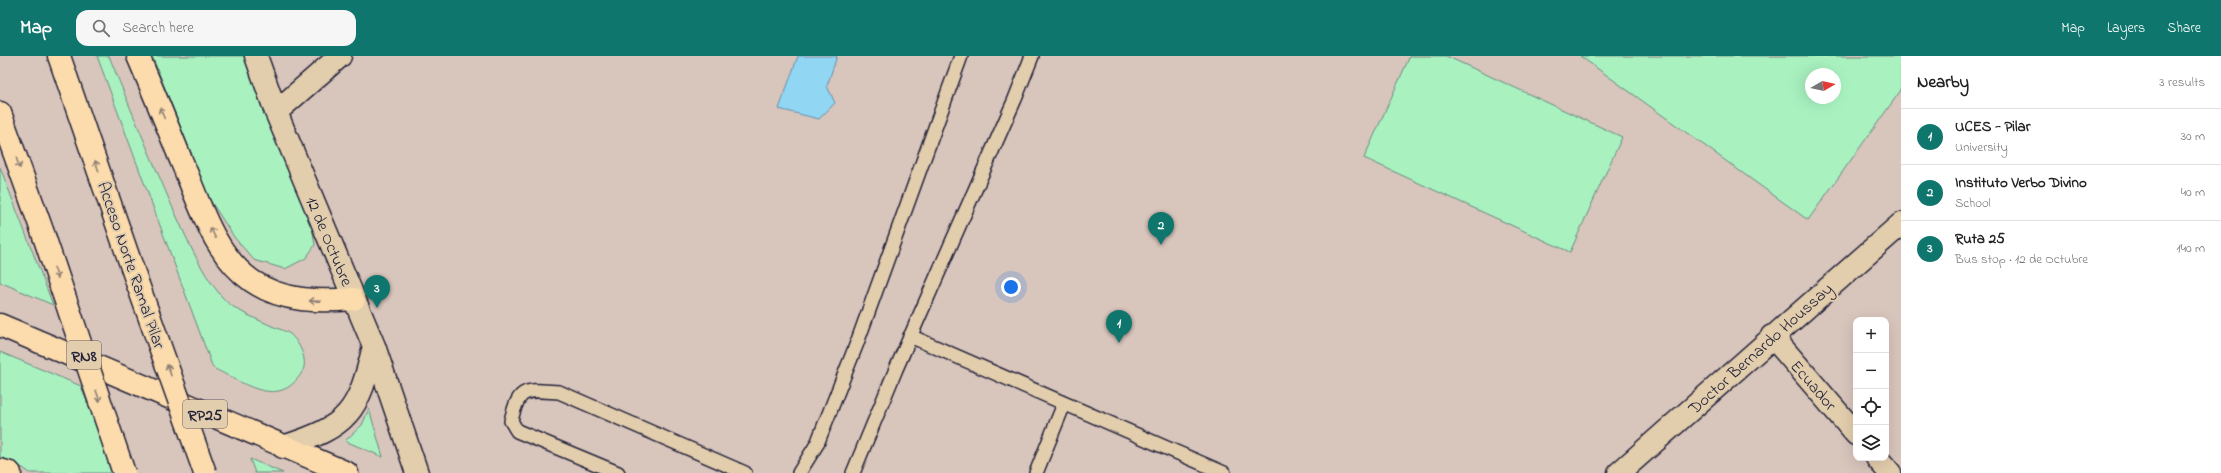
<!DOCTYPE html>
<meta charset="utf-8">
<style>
:root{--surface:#fff;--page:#f6f6f6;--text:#222;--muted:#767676;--line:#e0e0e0;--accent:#0f766e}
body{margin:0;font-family:"Indie Flower",sans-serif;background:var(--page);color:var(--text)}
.controls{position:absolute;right:12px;bottom:12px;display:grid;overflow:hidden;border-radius:8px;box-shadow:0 4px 16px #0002}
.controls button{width:36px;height:36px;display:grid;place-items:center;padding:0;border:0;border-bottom:1px solid var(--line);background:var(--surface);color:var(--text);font:20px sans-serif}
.compass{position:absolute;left:1805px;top:12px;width:36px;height:36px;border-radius:50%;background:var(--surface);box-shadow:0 4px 16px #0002;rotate:81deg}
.you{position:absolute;left:1011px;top:231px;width:14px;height:14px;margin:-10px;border:3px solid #fff;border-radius:50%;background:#1a73e8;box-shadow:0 0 0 6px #1a73e833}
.badge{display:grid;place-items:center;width:26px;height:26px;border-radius:50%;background:var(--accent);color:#fff;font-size:13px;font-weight:700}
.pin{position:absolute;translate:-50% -33px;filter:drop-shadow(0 1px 2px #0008)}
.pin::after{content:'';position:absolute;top:21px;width:14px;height:12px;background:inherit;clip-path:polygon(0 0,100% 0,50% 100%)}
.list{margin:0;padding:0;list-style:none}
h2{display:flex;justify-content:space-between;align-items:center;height:52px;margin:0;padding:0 16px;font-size:17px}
h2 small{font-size:13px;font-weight:400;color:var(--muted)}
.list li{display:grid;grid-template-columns:26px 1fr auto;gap:12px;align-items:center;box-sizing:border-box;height:56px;padding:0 16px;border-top:1px solid var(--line)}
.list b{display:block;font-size:15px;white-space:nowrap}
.list p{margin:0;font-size:13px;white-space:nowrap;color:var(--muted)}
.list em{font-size:13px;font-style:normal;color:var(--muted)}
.icon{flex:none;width:22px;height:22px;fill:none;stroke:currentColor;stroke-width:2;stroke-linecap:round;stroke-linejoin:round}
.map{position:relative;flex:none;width:1901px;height:417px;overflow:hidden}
header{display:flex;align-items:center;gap:24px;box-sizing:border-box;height:56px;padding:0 20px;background:var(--accent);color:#fff}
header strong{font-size:19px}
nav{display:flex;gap:22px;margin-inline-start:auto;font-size:14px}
.search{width:280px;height:36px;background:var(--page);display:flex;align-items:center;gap:10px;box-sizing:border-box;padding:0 14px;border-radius:12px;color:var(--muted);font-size:15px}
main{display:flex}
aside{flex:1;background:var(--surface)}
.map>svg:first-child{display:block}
.green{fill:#a9f2c0;stroke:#668a7e;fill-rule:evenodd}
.water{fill:#91d6f3;stroke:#658ea9}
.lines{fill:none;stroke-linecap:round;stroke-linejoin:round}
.lane-casing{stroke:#22223b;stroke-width:16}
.street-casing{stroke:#22223b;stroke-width:25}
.secondary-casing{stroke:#22223b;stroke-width:25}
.primary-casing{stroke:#22223b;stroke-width:25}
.highway-casing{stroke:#22223b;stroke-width:25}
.lane{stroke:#e2cdac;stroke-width:13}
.street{stroke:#e2cdac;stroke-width:22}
.secondary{stroke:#e2cdac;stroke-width:22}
.primary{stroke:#fcdcac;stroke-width:22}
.highway{stroke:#fcdcac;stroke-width:22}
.highway-bridge-casing{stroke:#22223b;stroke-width:25;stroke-linecap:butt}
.highway-bridge{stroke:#fcdcac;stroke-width:22}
.oneway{stroke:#8f7f74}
.labels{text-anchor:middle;stroke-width:4;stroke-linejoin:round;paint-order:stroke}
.shield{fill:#e2cdac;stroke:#5c555d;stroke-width:1}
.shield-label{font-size:16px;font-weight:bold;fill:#22223b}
.street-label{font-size:17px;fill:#22223b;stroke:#e2cdac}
</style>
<header>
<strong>Map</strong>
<div class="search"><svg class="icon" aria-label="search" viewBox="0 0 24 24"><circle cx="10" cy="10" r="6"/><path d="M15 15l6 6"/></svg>Search here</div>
<nav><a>Map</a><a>Layers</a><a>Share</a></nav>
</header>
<main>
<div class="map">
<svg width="1901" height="417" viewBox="0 0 1901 417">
<rect width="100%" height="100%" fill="#d8c5bc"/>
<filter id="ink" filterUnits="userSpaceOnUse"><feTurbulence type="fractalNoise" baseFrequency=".025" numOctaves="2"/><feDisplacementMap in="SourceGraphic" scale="8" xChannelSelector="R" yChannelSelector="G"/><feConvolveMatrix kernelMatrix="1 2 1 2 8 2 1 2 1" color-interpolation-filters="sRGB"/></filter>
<g filter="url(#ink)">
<!-- green -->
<path class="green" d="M97 0H109C129 50 150 99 171 148 186 180 199 214 222 241 234 255 257 263 274 271 279 273 286 275 290 278 299 286 309 305 302 316 279 355 243 326 213 312Z
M152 0H248L311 164 315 189 306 202 285 213 254 204 234 181 210 144Z
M1410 0H1446L1622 81 1570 196 1364 102Z
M1580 0H1901V34L1808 164ZM1811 18H1835V42H1811Z
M0 111 53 249 0 226Z
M0 296 81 330 114 417H30L23 412 0 403Z
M369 353 383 401 345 385 362 369Z
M250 403 283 417H255Z"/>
<!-- water -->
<path class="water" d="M798 0H837L827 30 835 47 819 63 779 53Z"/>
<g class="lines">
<!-- lane casing -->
<g class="lane-casing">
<path id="lane" d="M910 280 1224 417
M618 417 517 375 511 365C519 330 526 334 559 336L745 417
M799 417 817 388 857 287 961 0
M853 417 896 313 1015 43 1032 0
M1036 417 1064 348"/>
</g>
<!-- street casing -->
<g class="street-casing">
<path id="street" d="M276 56 340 0
M1772 280 1856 378
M1877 402 1890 417
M1619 417 1901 168"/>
</g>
<!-- secondary casing -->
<g class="secondary-casing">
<path id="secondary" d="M256 0 276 56 374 290 417 417
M283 391C349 370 358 357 374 290"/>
</g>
<!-- primary casing -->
<g class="primary-casing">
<path id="primary" d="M0 269 347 417"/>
</g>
<!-- highway casing -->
<g class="highway-casing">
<path id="highway" d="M59 0 137 226
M138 0C153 35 167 69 181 104 199 145 213 198 252 225 283 246 319 246 354 243
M0 57 44 180
M0 414 10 417"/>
</g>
<!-- lane -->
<use href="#lane" class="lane"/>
<!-- street -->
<use href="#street" class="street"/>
<!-- secondary -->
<use href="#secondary" class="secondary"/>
<!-- primary -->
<use href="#primary" class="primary"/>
<!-- highway -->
<use href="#highway" class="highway"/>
<!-- highway-bridge casing -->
<g class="highway-bridge-casing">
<path id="highway-bridge" d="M44 180 124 417
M137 226 205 417"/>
</g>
<!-- highway-bridge -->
<use href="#highway-bridge" class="highway-bridge"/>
</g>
<!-- one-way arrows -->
<defs><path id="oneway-shaft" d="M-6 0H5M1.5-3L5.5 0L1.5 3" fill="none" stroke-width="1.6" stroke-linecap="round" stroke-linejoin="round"/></defs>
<g class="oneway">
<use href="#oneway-shaft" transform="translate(162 57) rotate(-113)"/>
<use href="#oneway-shaft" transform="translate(18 107) rotate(71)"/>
<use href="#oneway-shaft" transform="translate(97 110) rotate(-109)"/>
<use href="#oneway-shaft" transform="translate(213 177) rotate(-116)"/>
<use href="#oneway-shaft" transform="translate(56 217) rotate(71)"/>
<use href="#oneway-shaft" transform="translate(315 245) rotate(-178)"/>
<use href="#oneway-shaft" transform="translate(169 314) rotate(-110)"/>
<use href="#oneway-shaft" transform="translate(98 340) rotate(71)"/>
</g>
</g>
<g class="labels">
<!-- shield labels -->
<g class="shield">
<rect x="67" y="285" width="34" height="28" rx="3"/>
<rect x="183" y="344" width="44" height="28" rx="3"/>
</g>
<g class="shield-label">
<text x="84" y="305">RN8</text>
<text x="205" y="364">RP25</text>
</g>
<!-- street labels -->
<g class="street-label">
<text transform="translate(330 185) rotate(67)" y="6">12 de Octubre</text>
<text transform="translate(132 209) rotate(71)" y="6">Acceso Norte Ramal Pilar</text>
<text transform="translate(1760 292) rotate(-42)" y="6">Doctor Bernardo Houssay</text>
<text transform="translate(1814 329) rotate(49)" y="6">Ecuador</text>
</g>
</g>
</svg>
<div class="controls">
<button>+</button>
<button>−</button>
<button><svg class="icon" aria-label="locate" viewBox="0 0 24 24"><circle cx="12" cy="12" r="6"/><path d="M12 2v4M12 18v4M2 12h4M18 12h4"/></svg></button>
<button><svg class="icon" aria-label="layers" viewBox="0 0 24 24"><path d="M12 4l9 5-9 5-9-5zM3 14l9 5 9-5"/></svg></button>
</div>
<svg class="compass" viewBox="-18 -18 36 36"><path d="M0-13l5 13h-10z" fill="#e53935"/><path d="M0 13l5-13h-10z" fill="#767676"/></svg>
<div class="you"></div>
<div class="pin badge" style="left:1119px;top:287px">1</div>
<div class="pin badge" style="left:1161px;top:189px">2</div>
<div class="pin badge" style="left:377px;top:252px">3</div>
</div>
<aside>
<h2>Nearby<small>3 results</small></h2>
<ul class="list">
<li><span class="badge">1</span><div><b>UCES - Pilar</b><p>University</p></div><em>30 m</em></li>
<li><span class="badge">2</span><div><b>Instituto Verbo Divino</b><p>School</p></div><em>40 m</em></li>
<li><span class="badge">3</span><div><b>Ruta 25</b><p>Bus stop · 12 de Octubre</p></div><em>140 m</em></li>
</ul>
</aside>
</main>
